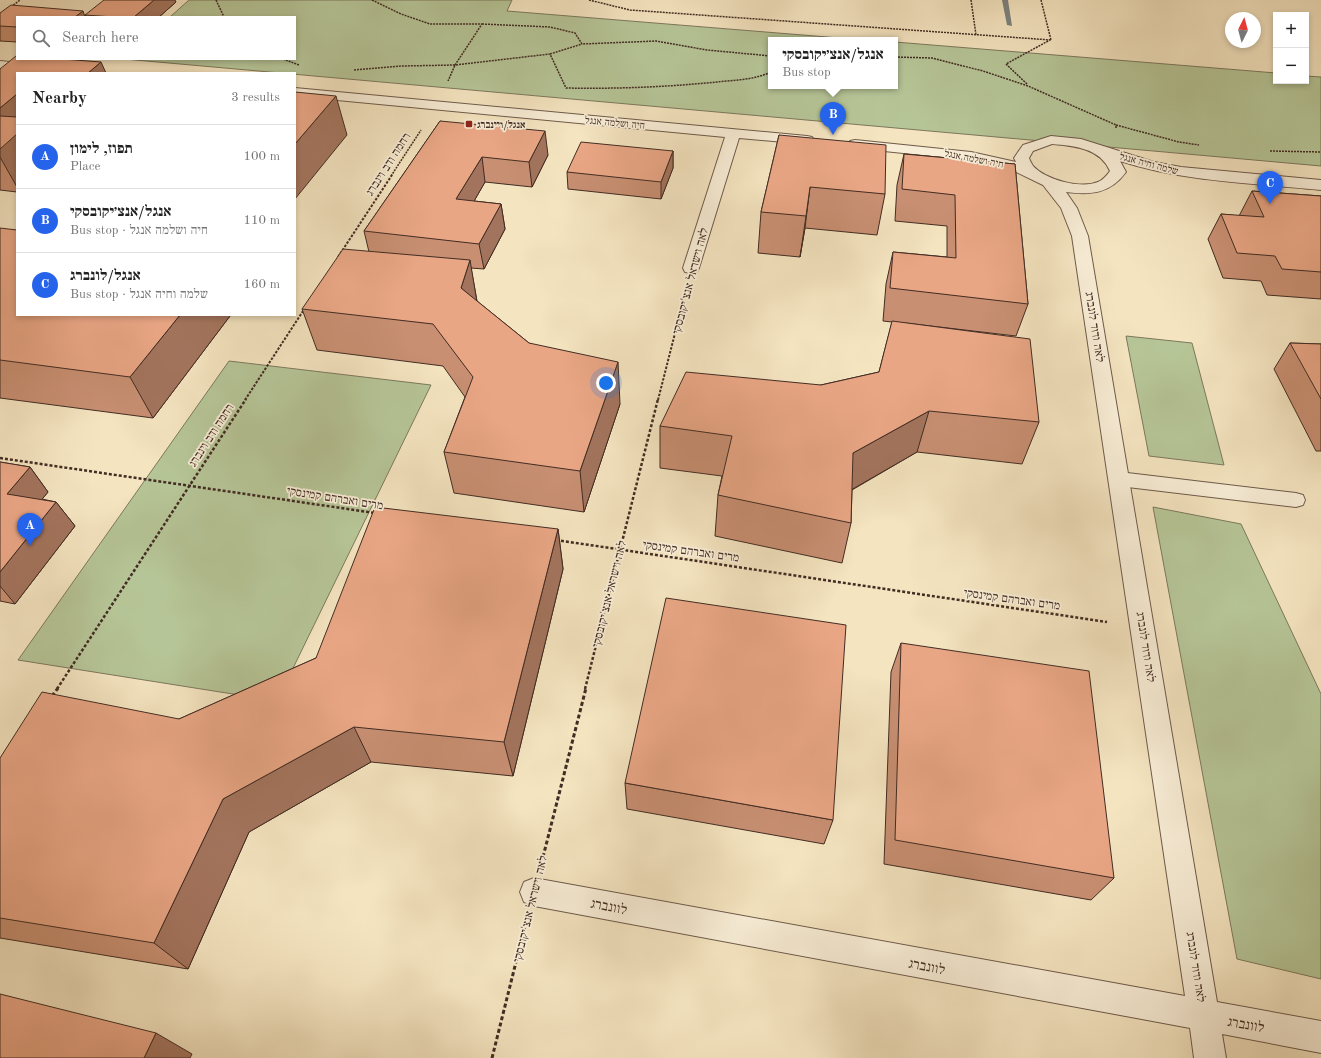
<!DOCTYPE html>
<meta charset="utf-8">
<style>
:root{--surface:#fff;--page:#f6f6f6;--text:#222;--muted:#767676;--line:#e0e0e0;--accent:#2563eb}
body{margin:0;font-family:"Old Standard TT","Frank Ruhl Libre",serif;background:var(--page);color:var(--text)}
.controls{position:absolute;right:12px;top:12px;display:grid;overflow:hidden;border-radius:0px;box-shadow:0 2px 6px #0003}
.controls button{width:36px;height:36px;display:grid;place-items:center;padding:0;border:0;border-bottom:1px solid var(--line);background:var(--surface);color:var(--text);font:20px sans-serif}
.compass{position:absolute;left:1225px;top:12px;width:36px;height:36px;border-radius:50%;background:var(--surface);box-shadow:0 2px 6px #0003;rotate:6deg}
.you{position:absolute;left:606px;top:383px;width:14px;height:14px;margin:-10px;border:3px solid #fff;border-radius:50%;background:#1a73e8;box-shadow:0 0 0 6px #1a73e833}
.badge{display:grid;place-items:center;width:26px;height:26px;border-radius:50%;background:var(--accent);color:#fff;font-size:13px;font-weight:700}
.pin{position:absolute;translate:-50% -33px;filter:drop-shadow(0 1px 2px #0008)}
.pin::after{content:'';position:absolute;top:21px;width:14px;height:12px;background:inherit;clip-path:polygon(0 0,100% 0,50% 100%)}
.popup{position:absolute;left:768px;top:37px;width:130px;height:52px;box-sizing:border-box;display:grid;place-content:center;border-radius:0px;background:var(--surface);filter:drop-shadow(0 1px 3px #0005);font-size:13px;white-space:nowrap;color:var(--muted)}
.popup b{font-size:15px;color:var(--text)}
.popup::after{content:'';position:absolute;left:50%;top:100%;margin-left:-8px;border:8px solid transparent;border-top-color:var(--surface)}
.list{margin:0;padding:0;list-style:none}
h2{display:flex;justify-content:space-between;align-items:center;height:52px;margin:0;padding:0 16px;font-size:17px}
h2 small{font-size:13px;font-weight:400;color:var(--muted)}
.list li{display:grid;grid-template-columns:26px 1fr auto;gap:12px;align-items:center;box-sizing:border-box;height:64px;padding:0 16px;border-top:1px solid var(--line)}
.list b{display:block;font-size:15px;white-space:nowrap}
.list p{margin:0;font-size:13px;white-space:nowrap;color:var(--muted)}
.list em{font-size:13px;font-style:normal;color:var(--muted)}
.icon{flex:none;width:22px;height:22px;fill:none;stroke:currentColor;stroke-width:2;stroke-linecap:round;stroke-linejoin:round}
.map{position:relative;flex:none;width:1321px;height:1058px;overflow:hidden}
.search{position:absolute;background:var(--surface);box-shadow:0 2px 6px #0003;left:16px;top:16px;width:280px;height:44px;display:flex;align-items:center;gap:10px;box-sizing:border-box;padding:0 14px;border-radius:0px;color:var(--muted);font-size:15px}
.panel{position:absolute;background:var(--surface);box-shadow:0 2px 6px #0003;left:16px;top:72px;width:280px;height:244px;border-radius:0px}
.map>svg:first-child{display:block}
.green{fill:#b6c597;stroke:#7c785d}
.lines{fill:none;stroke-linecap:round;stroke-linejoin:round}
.stream{fill:#7c8280;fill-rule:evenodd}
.lane-casing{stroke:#6e5a4a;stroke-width:2}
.street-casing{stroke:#6e5a4a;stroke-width:2}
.path-far3{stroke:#422c23;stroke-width:1.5;stroke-dasharray:2 1;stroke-linecap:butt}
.path-far2{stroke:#422c23;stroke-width:2;stroke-dasharray:2.5 1.5;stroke-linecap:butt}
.path-far1{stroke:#422c23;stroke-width:2.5;stroke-dasharray:3 2;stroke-linecap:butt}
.path{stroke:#422c23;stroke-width:3;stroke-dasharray:4 2.5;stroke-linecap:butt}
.lane{fill:#f8edd6;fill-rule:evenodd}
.street{fill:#f8edd6;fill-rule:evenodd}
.wall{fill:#c88f72;stroke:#422c23}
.shaded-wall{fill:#a3745d;stroke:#422c23}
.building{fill:#e9a685;stroke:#422c23}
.poi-dot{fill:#8f2418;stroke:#f8edd6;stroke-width:1.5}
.labels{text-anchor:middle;stroke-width:3.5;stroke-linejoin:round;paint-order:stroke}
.far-street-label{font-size:10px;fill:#422c23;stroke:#f8edd6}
.far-poi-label{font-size:10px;font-weight:bold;fill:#422c23;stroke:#f8edd6;text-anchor:start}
.street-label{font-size:12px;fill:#422c23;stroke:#f8edd6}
.near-street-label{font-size:14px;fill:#422c23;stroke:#f8edd6}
</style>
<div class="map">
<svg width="1321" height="1058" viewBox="0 0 1321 1058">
<rect width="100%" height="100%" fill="#f4e4c0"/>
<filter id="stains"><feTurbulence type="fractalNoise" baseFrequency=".005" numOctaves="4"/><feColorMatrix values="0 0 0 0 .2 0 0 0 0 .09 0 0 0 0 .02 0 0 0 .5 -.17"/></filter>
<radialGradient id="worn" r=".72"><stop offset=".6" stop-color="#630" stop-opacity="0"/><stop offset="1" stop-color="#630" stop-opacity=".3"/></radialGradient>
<!-- green -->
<path class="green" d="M189 0H512L507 11 864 40H771V86H895V42L1276 73V81H1306V76L1321 77V166L124 59H295V17H170Z
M1126 336 1192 343 1224 465 1149 456Z
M229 361 431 385 277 701 18 660Z
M1153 507 1241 524 1321 694V979L1237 959Z"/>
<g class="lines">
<!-- stream -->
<path class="stream" d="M1002 0H1008L1012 26 1007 25Z"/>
<!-- lane casing -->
<g class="lane-casing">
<path id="lane" d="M1119 472 1296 493 1303 495 1305 500 1303 505 1296 507 1119 486 1113 484 1110 479 1113 474Z"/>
</g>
<!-- street casing -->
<g class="street-casing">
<path id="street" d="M0 61 85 69 90 70 92 73H43L0 69Z
M295 88 807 136 812 137 814 140 812 143 807 144 739 138 699 268 697 272 691 273 685 272 683 268 725 137 295 96Z
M1051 136 1081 139 1154 162 1181 167 1321 180V190C1254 183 1185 182 1120 161L1126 172C1110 194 1091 195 1066 192L1077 208 1088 236 1217 1002 1321 1021V1053L1222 1034 1226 1058H1194L1190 1028 534 906 524 902 520 892 524 882 534 878 1185 996 1072 236 1061 208 1043 185 1010 169 971 160 855 148 850 147 848 144 850 141 855 140 971 152 1016 162 1014 158 1023 145ZM1052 144C1075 146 1100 148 1110 171 1107 175 1103 180 1098 182 1081 189 1046 180 1033 166 1032 164 1030 161 1029 158L1033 151Z"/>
</g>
<!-- path-far3 -->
<path class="path-far3" d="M216 0 224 17
M372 0 401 14 430 24H482L455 65 550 54 566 88C616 89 667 87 717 82 735 80 754 80 771 72
M589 0 630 10 1051 40
M971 0 976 35
M1041 0 1051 40
M11 7 20 0
M482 24 550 27 575 33 582 44 656 41 707 50 771 56
M550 54 582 44
M895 57 932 58 983 71 1028 86 1116 125
M283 59 299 65
M354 70 402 66 455 65 448 81
M1027 84 1006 64 1050 40
M1116 128V125L1179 142 1199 145
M1270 151 1321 152
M391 176 421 130"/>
<!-- path-far2 -->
<path class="path-far2" d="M338 257 392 175
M245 400 305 308
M658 400 685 294"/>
<!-- path-far1 -->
<path class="path-far1" d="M0 458 375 513
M556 540 1107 622
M57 689 246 399
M585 689 658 399"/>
<!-- path -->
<path class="path" d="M52 696 58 688
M543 857 586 688
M492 1058 525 926"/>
<!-- lane -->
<use href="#lane" class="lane"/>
<!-- street -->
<use href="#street" class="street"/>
</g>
<!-- wall -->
<path class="wall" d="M176 2 159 17H86L85 15Z
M0 13 17 17V42L0 41Z
M0 69 17 73V192L0 190Z
M440 121 548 155 532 187 485 182 474 201 501 204 505 229 484 269 471 268 477 301 529 343 620 404 584 512 454 493 444 452 465 397 443 366 317 350 302 309 369 252 364 231Z
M779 135 885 194 877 235 805 228 800 257 758 253 761 212Z
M673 151V168L661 199 568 189 567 172Z
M904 154 1015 164 1028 304 1016 336 905 323 1039 422 1022 464 917 452 852 490 851 523 842 563 715 536 718 495 722 476 660 468V426L821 385 879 372 892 322 883 321 886 284 893 252 947 257V226L895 221 897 185Z
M1252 191 1321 196V299L1267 295 1261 281 1223 278 1208 239 1221 214 1239 216Z
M0 228 17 315 230 316 153 418 0 398Z
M1290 343 1321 344V451H1316L1274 369Z
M0 462 30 467 48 492 42 499 56 502 75 526 15 604 0 601Z
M558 529 563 569 513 776 371 762 249 832 188 969 0 938V758L179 719 316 658Z
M901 643 1114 878 1091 900 884 864 891 672Z
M625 783 833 820 824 844 627 809Z"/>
<!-- shaded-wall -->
<path class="shaded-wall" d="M154 0H175L176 2 159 17H134Z
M83 11 85 17H75Z
M101 62 106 73H88Z
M17 94V187L0 157V108Z
M336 96 347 135 295 199V144Z
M545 131 548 155 532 187 529 162Z
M673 151V168L661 199V182Z
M482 157 485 182 461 224 456 199Z
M810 187 805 228 800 257 806 216Z
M501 204 505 229 484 269 479 244Z
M470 260 477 302 461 288Z
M180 315H229L230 316 153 418 130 377Z
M618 362 620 404 584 512 580 471Z
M929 411 917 452 844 494 853 453Z
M30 467 48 492 26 519 7 494Z
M56 502 75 526 15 604 0 586V572Z
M558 529 563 569 513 776 504 742Z
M354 727 371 762 249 832 188 969 154 943 223 799Z
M156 1033 192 1054 190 1058H144Z"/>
<!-- building -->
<path class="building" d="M104 0H154L134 17H113L85 15Z
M11 5 83 11 75 17H17V27L0 26V13Z
M16 56H17V59H62L101 62 88 73H17V94L0 108V69Z
M295 92 336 96 295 144Z
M0 116 17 117V134L0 149Z
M440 121 545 131 529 162 482 157 456 199 501 204 479 244 364 231Z
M779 135 886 145 885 194 810 187 806 216 761 212Z
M581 142 673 151 661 182 567 172Z
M904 154 1015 164 1028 304 890 288 893 252 956 258 955 195 902 189Z
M1252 191 1321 196V272L1282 269 1275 256 1237 253 1221 214 1264 217Z
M0 228 17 230V315H180L130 377 0 360Z
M343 249 470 260 461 288 529 343 618 362 580 471 444 452 473 377 433 324 302 309Z
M892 321 1030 339 1039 422 929 411 853 453 851 523 718 495 732 436 660 426 686 372 821 385 879 372Z
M1290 343 1321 344V399Z
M0 462 30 467 7 494 56 502 0 572Z
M375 507 558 529 504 742 354 727 223 799 154 943 0 918V758L42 692 179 719 316 658Z
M666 598 846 625 833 820 625 783Z
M901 643 1089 671 1114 878 895 840Z
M0 994 156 1033 144 1058H0Z"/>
<!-- markers -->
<rect class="poi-dot" x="465" y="120" width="8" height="8" rx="2"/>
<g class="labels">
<!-- far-street labels -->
<g class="far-street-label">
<text transform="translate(615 122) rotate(5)" y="4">חיה ושלמה אנגל</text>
<text transform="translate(974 158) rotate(11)" y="4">חיה ושלמה אנגל</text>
<text transform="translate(1149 163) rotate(15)" y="4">שלמה וחיה אנגל</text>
</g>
<!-- far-poi labels -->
<g class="far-poi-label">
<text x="477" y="128">אנגל/ויינברג</text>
</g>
<!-- street labels -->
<g class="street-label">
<text transform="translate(388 164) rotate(-57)" y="4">רחמה ודב וינברג</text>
<text transform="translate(690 281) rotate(-75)" y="4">לאה וישראל אנצ'יקובסקי</text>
<text transform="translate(1095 327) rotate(81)" y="4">לאה ודוד לונברג</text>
<text transform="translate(211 435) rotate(-57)" y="4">רחמה ודב וינברג</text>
<text transform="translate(335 498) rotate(9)" y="4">מרים ואברהם קמינסקי</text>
<text transform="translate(691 551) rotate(8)" y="4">מרים ואברהם קמינסקי</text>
<text transform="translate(609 594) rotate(-76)" y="4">לאה וישראל אנצ'יקובסקי</text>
<text transform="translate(1012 599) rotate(8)" y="4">מרים ואברהם קמינסקי</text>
<text transform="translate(1146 647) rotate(81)" y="4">לאה ודוד לונברג</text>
<text transform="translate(530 909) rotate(-76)" y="4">לאה וישראל אנצ'יקובסקי</text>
<text transform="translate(1196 967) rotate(81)" y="4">לאה ודוד לונברג</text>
</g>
<!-- near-street labels -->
<g class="near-street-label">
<text transform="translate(609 906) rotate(11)" y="5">לוונברג</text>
<text transform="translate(927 966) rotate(11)" y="5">לוונברג</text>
<text transform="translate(1246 1024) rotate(10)" y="5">לוונברג</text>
</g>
</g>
<rect width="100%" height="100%" filter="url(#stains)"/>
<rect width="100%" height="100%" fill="url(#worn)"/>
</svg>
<div class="controls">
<button>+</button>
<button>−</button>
</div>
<svg class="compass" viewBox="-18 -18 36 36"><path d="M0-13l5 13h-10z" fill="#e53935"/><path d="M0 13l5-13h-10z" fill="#767676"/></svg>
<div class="you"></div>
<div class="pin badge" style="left:30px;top:546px">A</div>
<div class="pin badge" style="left:833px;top:135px">B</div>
<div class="popup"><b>אנגל/אנצ׳יקובסקי</b>Bus stop</div>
<div class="pin badge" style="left:1270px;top:204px">C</div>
<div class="search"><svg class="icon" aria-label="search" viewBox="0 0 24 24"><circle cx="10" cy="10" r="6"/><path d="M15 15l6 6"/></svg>Search here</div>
<section class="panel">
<h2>Nearby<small>3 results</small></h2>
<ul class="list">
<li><span class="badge">A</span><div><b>תפוז, לימון</b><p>Place</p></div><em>100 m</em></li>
<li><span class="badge">B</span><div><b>אנגל/אנצ׳יקובסקי</b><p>Bus stop · חיה ושלמה אנגל</p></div><em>110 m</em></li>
<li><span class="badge">C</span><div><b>אנגל/לונברג</b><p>Bus stop · שלמה וחיה אנגל</p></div><em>160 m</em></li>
</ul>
</section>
</div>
